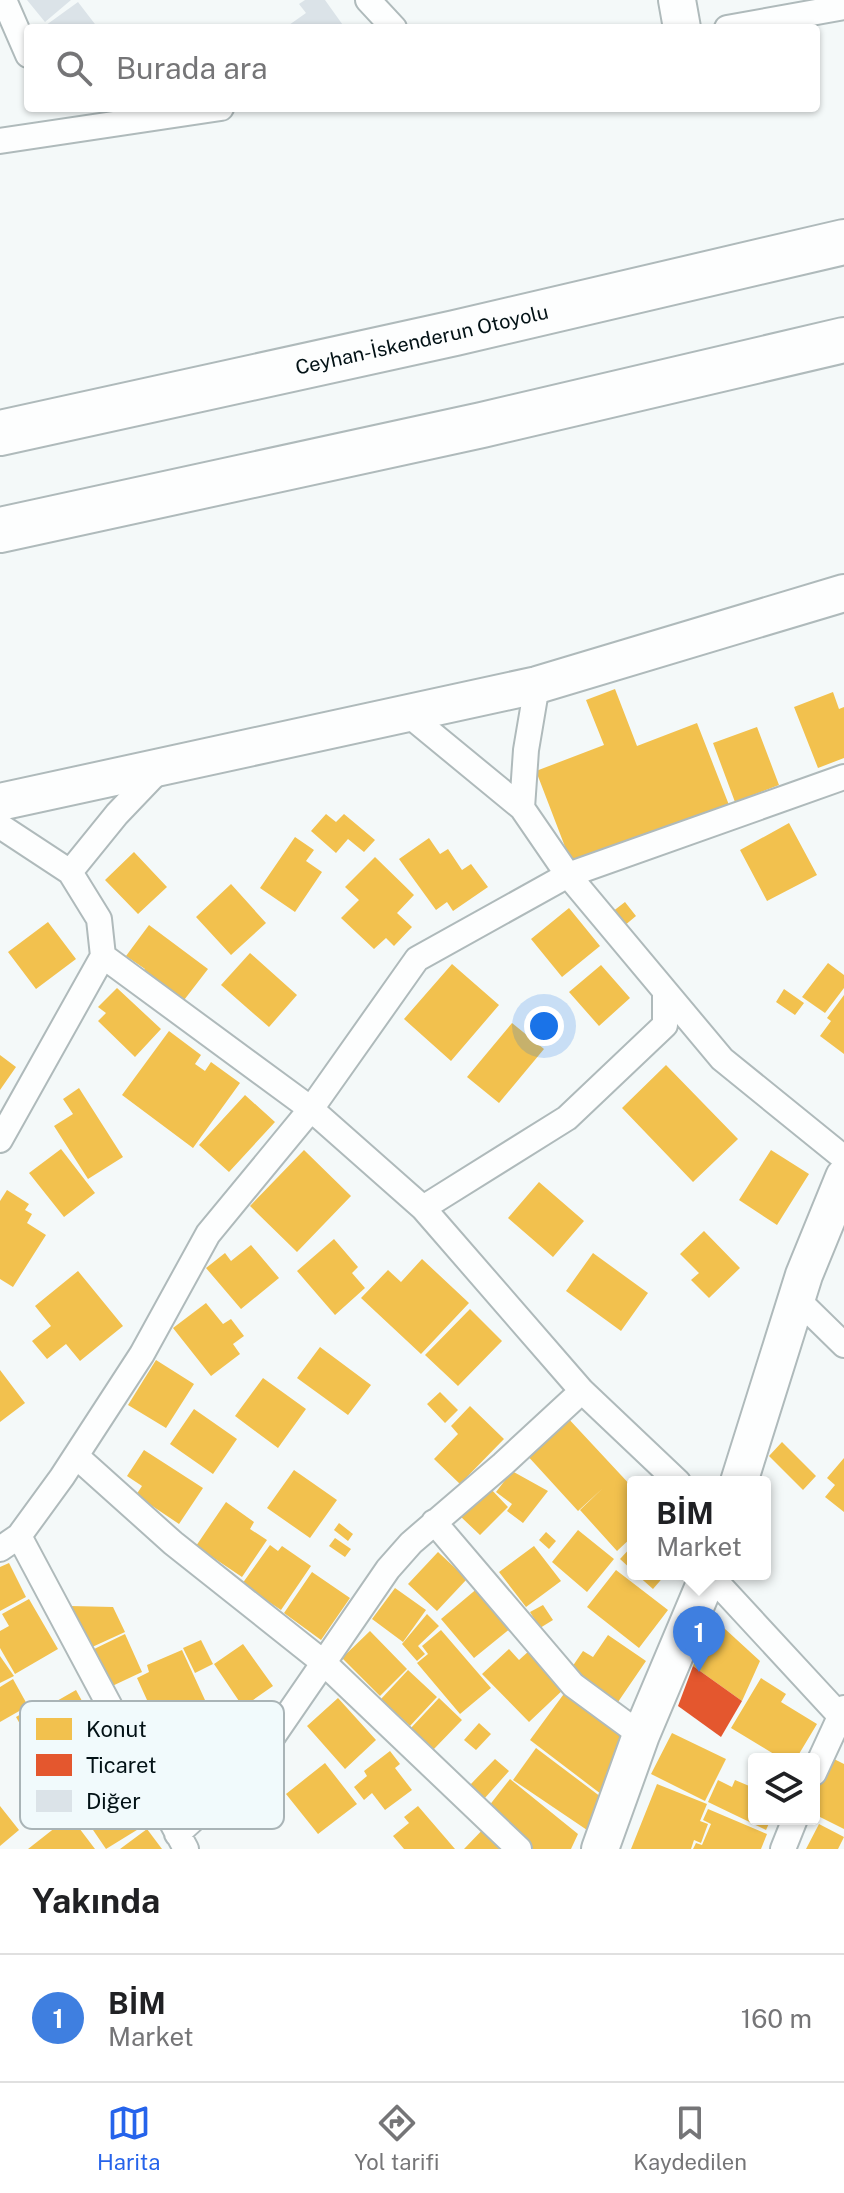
<!DOCTYPE html>
<html lang="tr">
<meta charset="utf-8">
<style>
:root{--surface:#fff;--page:#f6f6f6;--text:#202124;--muted:#757577;--line:#e0e0e0;--accent:#2563eb}
body{margin:0;font-family:"Public Sans",sans-serif;background:var(--page);color:var(--text)}
.controls{position:absolute;right:24px;bottom:24px;display:grid;overflow:hidden;border-radius:8px;box-shadow:0 2px 6px #0004}
.controls button{width:72px;height:72px;display:grid;place-items:center;padding:0;border:0;border-bottom:2px solid var(--line);background:var(--surface);color:var(--text);font:40px sans-serif}
.you{position:absolute;left:544px;top:1026px;width:28px;height:28px;margin:-20px;border:6px solid #fff;border-radius:50%;background:#1a73e8;box-shadow:0 0 0 12px #1a73e833}
.badge{display:grid;place-items:center;width:52px;height:52px;border-radius:50%;background:var(--accent);color:#fff;font-size:26px;font-weight:700}
.pin{position:absolute;translate:-50% -66px;filter:drop-shadow(0 2px 4px #0008)}
.pin::after{content:'';position:absolute;top:42px;width:28px;height:24px;background:inherit;clip-path:polygon(0 0,100% 0,50% 100%)}
.popup{position:absolute;left:627px;top:1476px;width:144px;height:104px;box-sizing:border-box;display:grid;place-content:center;border-radius:8px;background:var(--surface);filter:drop-shadow(0 2px 6px #0005);font-size:26px;white-space:nowrap;color:var(--muted)}
.popup b{font-size:30px;color:var(--text)}
.popup::after{content:'';position:absolute;left:50%;top:100%;margin-left:-16px;border:16px solid transparent;border-top-color:var(--surface)}
.list{margin:0;padding:0;list-style:none}
h2{display:flex;justify-content:space-between;align-items:center;height:104px;margin:0;padding:0 32px;font-size:34px}
h2 small{font-size:26px;font-weight:400;color:var(--muted)}
.list li{display:grid;grid-template-columns:52px 1fr auto;gap:24px;align-items:center;box-sizing:border-box;height:128px;padding:0 32px;border-top:2px solid var(--line)}
.list b{display:block;font-size:30px;white-space:nowrap}
.list p{margin:0;font-size:26px;white-space:nowrap;color:var(--muted)}
.list em{font-size:26px;font-style:normal;color:var(--muted)}
.icon{flex:none;width:44px;height:44px;fill:none;stroke:currentColor;stroke-width:2;stroke-linecap:round;stroke-linejoin:round}
.map{position:relative;flex:none;width:844px;height:1849px;overflow:hidden}
.search{position:absolute;background:var(--surface);box-shadow:0 2px 6px #0004;left:24px;right:24px;top:24px;height:88px;display:flex;align-items:center;gap:20px;box-sizing:border-box;padding:0 28px;border-radius:8px;color:var(--muted);font-size:30px}
.sheet{height:232px;background:var(--surface)}
nav{display:flex;justify-content:space-around;align-items:center;box-sizing:border-box;height:112px;border-top:2px solid var(--line);background:var(--surface);font-size:22px;color:var(--muted)}
nav a{display:grid;justify-items:center;gap:4px}
nav .on{color:var(--accent)}
.map>svg:first-child{display:block}
.homes{fill:#f2c14e}
.shops{fill:#e4572e}
.building{fill:#dbe3e8}
.lines{fill:none;stroke-linecap:round;stroke-linejoin:round}
.street-casing{stroke:#afbabb;stroke-width:28}
.secondary-casing{stroke:#afbabb;stroke-width:40}
.highway-casing{stroke:#afbabb;stroke-width:48}
.street{stroke:#fdfefe;stroke-width:24}
.secondary{stroke:#fdfefe;stroke-width:36}
.highway{stroke:#fdfefe;stroke-width:44}
.labels{text-anchor:middle;stroke-width:8;stroke-linejoin:round;paint-order:stroke}
.street-label{font-size:20px;fill:#021115;stroke:#f1fafc}
.key{fill:#f1fafc;stroke:#a9b4b7;stroke-width:2}
.key-label{font-size:22px;fill:#021115}
</style>
<div class="map">
<svg width="844" height="1849" viewBox="0 0 844 1849">
<rect width="100%" height="100%" fill="#f4f9f9"/>
<!-- homes -->
<path class="homes" d="M615 689 637 746 697 723 729 805 572 865 536 771 604 745 586 700Z
M833 692 839 709 844 707V758L818 768 794 707Z
M757 727 779 785 735 802 713 743Z
M326 814 336 822 344 814 375 840 364 852 348 839 336 853 311 831Z
M789 823 817 875 767 901 740 850Z
M295 837 314 850 306 861 322 872 295 912 260 888Z
M429 838 440 854 448 849 462 870 471 864 488 887 453 911 447 902 436 910 399 859Z
M134 852 167 887 138 914 105 880Z
M375 857 414 895 397 913 412 927 394 946 386 938 374 949 341 918 359 900 345 887Z
M231 884 266 923 231 955 196 917Z
M625 902 636 916 624 926 612 912Z
M569 908 600 946 562 977 531 939Z
M48 922 76 959 36 989 8 952Z
M149 925 208 969 181 1004 141 975 145 969 126 956Z
M250 953 297 995 269 1027 221 985Z
M828 963 844 975V988L825 1013 802 997Z
M452 964 499 1005 451 1061 404 1019Z
M601 965 630 998 599 1026 569 992Z
M117 988 161 1029 135 1057 98 1021 106 1013 98 1007Z
M784 989 804 1003 795 1015 776 1002Z
M844 995V1054L820 1036 831 1021 827 1018Z
M512 1023 544 1049 499 1103 467 1077Z
M169 1031 201 1055 195 1064 205 1071 211 1062 240 1083 193 1148 122 1095Z
M0 1055 16 1067 0 1090Z
M666 1065 738 1139 693 1182 622 1108Z
M79 1088 123 1157 88 1179 54 1126 73 1114 63 1099Z
M245 1095 275 1122 229 1172 199 1145Z
M61 1149 95 1193 64 1217 29 1173Z
M304 1150 351 1196 297 1252 250 1206Z
M771 1150 809 1174 777 1225 739 1200Z
M539 1182 584 1221 553 1257 508 1218Z
M7 1190 29 1204 25 1210 32 1214 27 1223 46 1235 13 1287 0 1279V1201Z
M704 1231 740 1268 709 1298 691 1280 699 1273 680 1254Z
M334 1239 358 1267 352 1273 365 1288 335 1315 297 1271Z
M251 1245 279 1278 241 1309 206 1268 225 1253 231 1261Z
M593 1253 648 1293 621 1331 566 1291Z
M422 1259 469 1303 421 1354 361 1298 388 1270 401 1282Z
M78 1271 123 1326 80 1361 66 1344 47 1359 32 1341 51 1326 35 1306Z
M206 1303 223 1324 231 1319 244 1336 233 1344 240 1354 211 1376 173 1328Z
M470 1309 502 1341 458 1386 425 1355Z
M320 1347 371 1385 348 1415 297 1378Z
M156 1360 194 1384 166 1428 128 1405Z
M0 1370 25 1403 0 1422Z
M263 1378 306 1409 278 1448 235 1416Z
M440 1392 458 1410 445 1423 427 1404Z
M470 1406 504 1439 460 1484 434 1459 458 1434 451 1426Z
M194 1409 237 1439 213 1474 170 1444Z
M566 1416 633 1488V1536L617 1551 580 1510 603 1488 578 1511 525 1453Z
M782 1442 816 1476 803 1490 769 1456Z
M144 1450 203 1488 179 1524 136 1495 142 1486 127 1476Z
M844 1458V1512L825 1497 835 1485 827 1478Z
M294 1470 337 1500 310 1538 267 1508Z
M512 1471 548 1491 523 1523 507 1511 512 1504 496 1492Z
M489 1487 508 1507 480 1535 460 1516Z
M226 1502 254 1522 250 1529 267 1540 242 1577 196 1546Z
M339 1523 353 1534 348 1541 334 1530Z
M578 1530 614 1559 587 1592 552 1562Z
M546 1532 556 1541 549 1549 539 1540Z
M335 1538 351 1549 345 1557 329 1546Z
M270 1545 278 1551 282 1546 311 1566 281 1610 242 1584Z
M633 1545V1571L620 1559Z
M534 1546 561 1581 526 1607 499 1572Z
M438 1552 467 1579 437 1611 408 1584Z
M9 1563 26 1597 0 1611V1567Z
M616 1570 668 1610 639 1648 587 1607Z
M312 1572 350 1598 321 1640 284 1613Z
M636 1574H666L653 1589Z
M479 1587 512 1627 474 1658 441 1619Z
M395 1588 426 1610 403 1642 372 1619Z
M29 1599 58 1649 15 1674 0 1648V1631L9 1626 2 1614Z
M543 1605 553 1620 540 1628 530 1612Z
M70 1606 113 1607 125 1632 90 1648Z
M427 1614 439 1626 418 1646 425 1654 417 1661 402 1644Z
M712 1617 760 1661 742 1701 693 1666Z
M441 1630 491 1688 460 1714 417 1663 428 1654 422 1646Z
M370 1631 407 1669 380 1696 342 1658Z
M125 1634 142 1672 108 1688 90 1651Z
M608 1635 646 1661 618 1702 570 1670 583 1651 593 1657Z
M201 1640 213 1664 195 1673 183 1648Z
M243 1644 273 1686 243 1707 214 1664Z
M509 1649 519 1660 530 1650 566 1687 529 1722 482 1674Z
M182 1650 205 1700 157 1722 137 1678 149 1672 147 1665Z
M0 1656 14 1676 0 1683Z
M408 1670 437 1697 410 1726 381 1699Z
M761 1678 786 1694 781 1702 817 1724 796 1759H782L731 1728Z
M13 1679 28 1706 0 1722V1687Z
M76 1690 120 1770 78 1794 62 1766 68 1763 49 1728 65 1719 55 1702Z
M566 1691 622 1734 601 1794 530 1740Z
M338 1698 376 1740 345 1769 307 1726Z
M439 1698 462 1720 433 1750 410 1729Z
M31 1708 44 1732 29 1740 16 1717Z
M211 1709 238 1756 192 1781 162 1729 191 1713 195 1719Z
M479 1723 491 1734 476 1750 464 1740Z
M672 1733 726 1759 705 1801 651 1774Z
M536 1748 601 1797 587 1830 513 1780Z
M390 1751 400 1764 395 1768 412 1790 385 1810 372 1793 364 1800 354 1787 367 1776 364 1771Z
M832 1758 844 1764V1829L814 1814V1792Z
M495 1759 509 1771 484 1799 470 1785Z
M325 1763 357 1804 318 1834 286 1794Z
M510 1779 578 1834 571 1849H533L485 1811Z
M718 1780 732 1787 735 1780 754 1788V1819H771L766 1830 708 1802Z
M657 1784 707 1804 700 1821 708 1824 701 1843 694 1840 691 1849H631Z
M130 1802 145 1825 106 1849 91 1827Z
M0 1806 19 1830 0 1846Z
M418 1806 455 1849H404L393 1836 409 1823 404 1817Z
M708 1809 767 1834 761 1849H693L696 1843 702 1845 711 1824 703 1820Z
M70 1816 95 1849H28Z
M489 1823 515 1849H464Z
M819 1824 844 1837 838 1849H806Z
M147 1829 162 1849H120Z"/>
<!-- shops -->
<path class="shops" d="M693 1666 742 1701 721 1737 678 1706Z"/>
<!-- building -->
<path class="building" d="M27 0H71L45 22Z
M305 0H325L345 28H291L289 25 306 13 299 4Z
M78 2 98 28H42Z"/>
<g class="lines">
<!-- street casing -->
<g class="street-casing">
<path id="street" d="M4 0 28 55
M368 0 394 28
M727 28 844 7
M0 141 221 108
M409 715 522 808 568 875 722 1059 844 1158
M522 808 526 750 537 685
M0 826 70 872 99 919 103 956 311 1109 423 1208 582 1391 678 1482
M70 872 117 814 160 769
M0 1140 103 956
M423 1208 567 1118 665 1025V992
M797 1299 844 1345
M76 1456 173 1543 324 1663 519 1849
M434 1522 573 1685 641 1735
M19 1536 186 1849
M0 1549 19 1536 62 1477 142 1354 208 1234 311 1109 417 959 568 875 844 777
M709 1574 844 1720
M814 1773 844 1708
M177 1834 254 1764 388 1569 411 1543 503 1464 582 1391
M783 1849 795 1819"/>
</g>
<!-- secondary casing -->
<g class="secondary-casing">
<path id="secondary" d="M677 0 682 28
M0 802 537 685 844 593
M739 1482 804 1275 844 1177
M600 1849 641 1735 709 1574"/>
</g>
<!-- highway casing -->
<g class="highway-casing">
<g id="highway">
<path id="s1" d="M0 433 455 333 844 242"/>
<path d="M0 530 482 425 844 340"/>
</g>
</g>
<!-- street -->
<use href="#street" class="street"/>
<!-- secondary -->
<use href="#secondary" class="secondary"/>
<!-- highway -->
<use href="#highway" class="highway"/>
</g>
<g class="labels">
<!-- street labels -->
<g class="street-label">
<text dy="7" stroke="none"><textPath href="#s1" startOffset="432">Ceyhan-İskenderun Otoyolu</textPath></text>
</g>
</g>
<!-- legend -->
<rect x="20" y="1701" width="264" height="128" rx="12" class="key"/>
<rect x="36" y="1718" width="36" height="22" fill="#f2c14e"/>
<rect x="36" y="1754" width="36" height="22" fill="#e4572e"/>
<rect x="36" y="1790" width="36" height="22" fill="#dbe3e8"/>
<g class="key-label">
<text x="86" y="1737">Konut</text>
<text x="86" y="1773">Ticaret</text>
<text x="86" y="1809">Diğer</text>
</g>
</svg>
<div class="controls">
<button><svg class="icon" aria-label="layers" viewBox="0 0 24 24"><path d="M12 4l9 5-9 5-9-5zM3 14l9 5 9-5"/></svg></button>
</div>
<div class="you"></div>
<div class="pin badge" style="left:699px;top:1672px;background:#3f7fe0">1</div>
<div class="popup"><b>BİM</b>Market</div>
<div class="search"><svg class="icon" aria-label="search" viewBox="0 0 24 24"><circle cx="10" cy="10" r="6"/><path d="M15 15l6 6"/></svg>Burada ara</div>
</div>
<section class="sheet">
<h2>Yakında<small></small></h2>
<ul class="list">
<li><span class="badge" style="background:#3f7fe0">1</span><div><b>BİM</b><p>Market</p></div><em>160 m</em></li>
</ul>
</section>
<nav>
<a class="on"><svg class="icon" aria-label="map" viewBox="0 0 24 24"><path d="M3 6l6-2 6 2 6-2v14l-6 2-6-2-6 2zM9 4v14M15 6v14"/></svg>Harita</a>
<a><svg class="icon" aria-label="directions" viewBox="0 0 24 24"><path d="M12 3l9 9-9 9-9-9zM9 14v-3h6M13 9l2 2-2 2"/></svg>Yol tarifi</a>
<a><svg class="icon" aria-label="saved" viewBox="0 0 24 24"><path d="M7 4h10v16l-5-4-5 4z"/></svg>Kaydedilen</a>
</nav>
